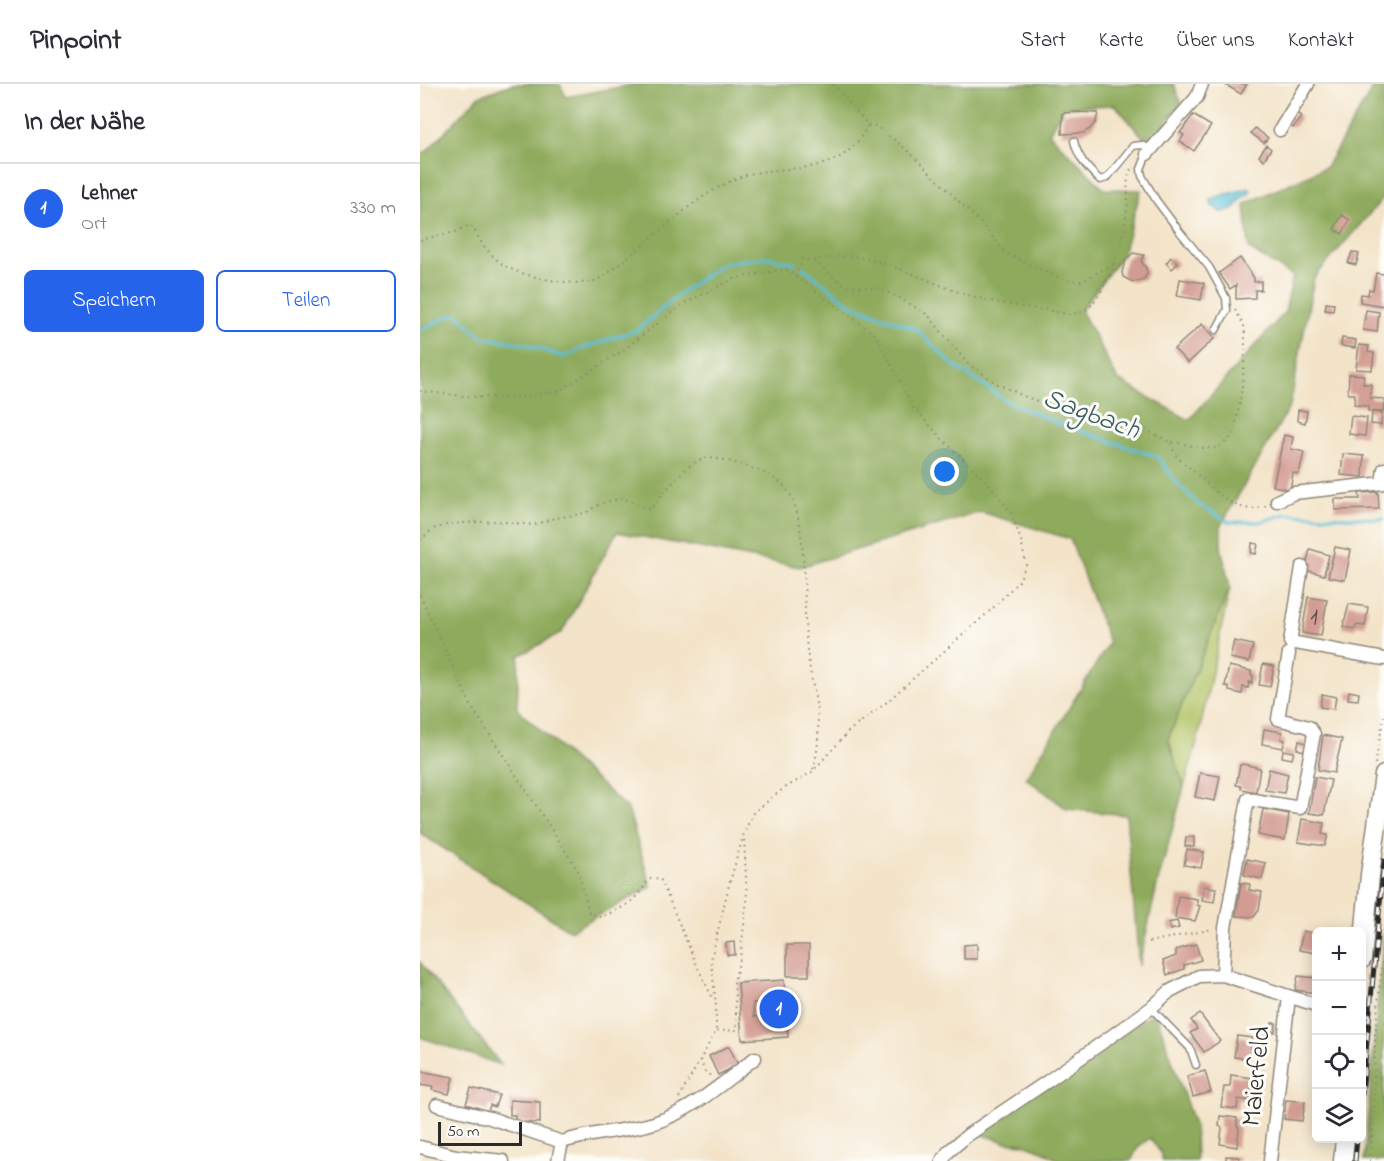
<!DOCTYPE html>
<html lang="de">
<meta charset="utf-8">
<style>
:root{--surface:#fff;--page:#f2f2f3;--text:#2b2b33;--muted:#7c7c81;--line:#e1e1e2;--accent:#2563eb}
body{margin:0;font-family:"Indie Flower",sans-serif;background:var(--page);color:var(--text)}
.controls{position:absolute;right:18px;bottom:18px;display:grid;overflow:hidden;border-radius:9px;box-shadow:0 3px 15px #0003}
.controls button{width:54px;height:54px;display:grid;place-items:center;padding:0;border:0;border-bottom:2px solid var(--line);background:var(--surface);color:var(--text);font:30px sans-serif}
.scale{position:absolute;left:18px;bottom:15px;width:84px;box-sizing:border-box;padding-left:6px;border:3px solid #2b2b2b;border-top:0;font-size:16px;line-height:21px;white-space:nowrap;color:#2b2b2b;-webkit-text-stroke:4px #fdfcf7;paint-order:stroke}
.you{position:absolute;left:525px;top:388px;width:21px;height:21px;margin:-15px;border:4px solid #fff;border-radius:50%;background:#1a73e8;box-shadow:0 0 0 9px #1a73e833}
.badge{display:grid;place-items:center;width:39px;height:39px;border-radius:50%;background:var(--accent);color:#fff;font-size:20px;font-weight:700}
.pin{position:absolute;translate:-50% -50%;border:3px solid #fff;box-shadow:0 2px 6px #0006}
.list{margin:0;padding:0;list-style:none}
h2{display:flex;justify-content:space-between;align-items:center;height:78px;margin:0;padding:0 24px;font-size:26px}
h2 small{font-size:20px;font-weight:400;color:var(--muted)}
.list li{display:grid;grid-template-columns:39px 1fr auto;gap:18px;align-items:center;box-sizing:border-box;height:90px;padding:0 24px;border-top:2px solid var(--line)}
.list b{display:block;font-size:22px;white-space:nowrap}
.list p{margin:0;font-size:20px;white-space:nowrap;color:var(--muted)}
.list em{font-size:20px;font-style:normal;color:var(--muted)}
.actions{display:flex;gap:12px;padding:18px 24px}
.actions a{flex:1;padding:14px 0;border:2px solid var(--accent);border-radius:9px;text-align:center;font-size:21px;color:var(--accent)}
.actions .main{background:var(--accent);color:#fff}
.icon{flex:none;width:33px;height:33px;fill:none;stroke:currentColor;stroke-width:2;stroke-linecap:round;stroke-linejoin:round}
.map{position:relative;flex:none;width:964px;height:1077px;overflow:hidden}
header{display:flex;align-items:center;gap:36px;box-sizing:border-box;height:84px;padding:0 30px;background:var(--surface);border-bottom:2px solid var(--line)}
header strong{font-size:28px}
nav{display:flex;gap:33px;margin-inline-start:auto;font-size:21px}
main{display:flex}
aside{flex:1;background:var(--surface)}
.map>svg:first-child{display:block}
.green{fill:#b3c468;stroke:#6f784a;stroke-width:1.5}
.forest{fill:#8eaa5c;stroke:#5c6a44;stroke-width:1.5}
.water{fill:#57bdd5;stroke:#417480;stroke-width:1.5}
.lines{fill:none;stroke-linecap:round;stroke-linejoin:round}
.stream{stroke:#57bdd5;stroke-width:3}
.building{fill:#d39c93;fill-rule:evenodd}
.lane-casing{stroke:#8f877a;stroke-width:9}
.street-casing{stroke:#8f877a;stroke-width:15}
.primary-casing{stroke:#8f877a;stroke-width:21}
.path{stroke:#8f877a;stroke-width:2;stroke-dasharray:1.5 4.5;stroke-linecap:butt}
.lane{stroke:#fff;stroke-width:6}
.street{stroke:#fff;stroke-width:12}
.primary{stroke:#fff;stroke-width:18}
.rail-casing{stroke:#2b2b2b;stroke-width:5}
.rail{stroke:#fdfcf7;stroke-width:3;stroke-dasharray:9;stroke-linecap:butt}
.labels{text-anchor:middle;stroke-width:6;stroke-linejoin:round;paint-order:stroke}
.number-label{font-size:24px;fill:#554745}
.street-label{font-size:27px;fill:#2b2b2b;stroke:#fdfcf7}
.water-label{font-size:28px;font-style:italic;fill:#3a5e66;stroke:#fdfcf7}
</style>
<header>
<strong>Pinpoint</strong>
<nav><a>Start</a><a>Karte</a><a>Über uns</a><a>Kontakt</a></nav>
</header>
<main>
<aside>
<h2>In der Nähe<small></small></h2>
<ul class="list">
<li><span class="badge">1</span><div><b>Lehner</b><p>Ort</p></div><em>330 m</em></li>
</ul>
<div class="actions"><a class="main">Speichern</a><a>Teilen</a></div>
</aside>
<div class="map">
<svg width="964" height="1077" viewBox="0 0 964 1077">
<rect width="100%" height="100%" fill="#fdfcf7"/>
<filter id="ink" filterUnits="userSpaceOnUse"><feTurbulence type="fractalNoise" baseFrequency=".0167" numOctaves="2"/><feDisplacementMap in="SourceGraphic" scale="12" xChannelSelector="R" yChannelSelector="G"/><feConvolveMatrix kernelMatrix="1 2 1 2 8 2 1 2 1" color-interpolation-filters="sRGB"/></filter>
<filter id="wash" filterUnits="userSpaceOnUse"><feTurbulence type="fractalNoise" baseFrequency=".008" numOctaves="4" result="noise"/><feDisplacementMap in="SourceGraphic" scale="24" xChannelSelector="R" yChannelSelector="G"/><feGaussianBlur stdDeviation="1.35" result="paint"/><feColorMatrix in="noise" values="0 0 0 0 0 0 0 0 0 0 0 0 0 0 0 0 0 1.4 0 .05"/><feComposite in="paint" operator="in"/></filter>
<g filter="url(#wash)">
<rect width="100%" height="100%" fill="#f3e3c8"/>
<!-- green -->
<path class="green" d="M810 503 778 654 764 703 748 655Z"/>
<!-- forest -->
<path class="forest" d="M92 0H140L146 13 216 0H754L761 20 729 60 695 21 644 23 629 49 684 105 721 106 703 170 661 226 698 296 769 336 865 228 873 192 829 165 825 120 906 83 955 1 964 0V113L894 194 870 322 801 441V463L810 503 748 655 764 703 737 801 719 882 706 731 647 725 606 694 689 559 650 455 561 428 380 483 197 448 142 548 99 572 97 625 208 725 231 803 150 847 0 749V67L5 69 59 12Z
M964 844V1077H944Z
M0 878 81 981 0 953Z
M730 931 738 935 775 1044 776 1077H742L741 1069 730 1054 718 1063 711 1077H639L625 1068 604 1060 585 1058 555 1048Z"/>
<!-- water -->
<path class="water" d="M828 104 831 106 830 109 822 115 813 126 801 128 791 121V116C802 109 816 109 828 104Z"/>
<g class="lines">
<!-- stream -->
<path class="stream" d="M382 183 432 221 496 245 531 279 586 317 645 342 738 373 757 399 778 420 809 438H839L866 430 964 435
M0 246C13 241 23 232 37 230L62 253 106 260 144 273 166 263 217 246 258 211 303 179 347 173 375 179"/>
</g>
<g id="blocks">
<!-- building -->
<path class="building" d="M804 0H827L821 10Z
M658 28 678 29 676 38 670 45 663 49 642 50 643 29Z
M875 29 881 33 873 44 867 40Z
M773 31 791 42 774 67 760 57 764 51 760 49Z
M835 44 848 54 844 59 831 49Z
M846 61 851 65 844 76 839 72Z
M922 131 930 136 922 150 914 145Z
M932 168 939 170 936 181 928 179Z
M713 169 724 171 721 177 726 184 727 190 724 195 713 198 703 193 702 188 706 175Z
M751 173 758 179 752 185 746 179Z
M820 174 834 194V198L841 197V206H835V214L816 215V201L810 205 799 189Z
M956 189 964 190V222L940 218 941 210 948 211 949 205 953 206Z
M760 195 784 199 781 216 757 212Z
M906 219 914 220 913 227 905 226Z
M946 226 959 228 957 248 943 246Z
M782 240 795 254 768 279 754 265Z
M922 254 936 256 935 264 921 262Z
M939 261 949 262 948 268 954 269 952 286 936 285Z
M929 290 944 291 943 300H951L950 314 964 315 963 328 948 327V322L934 321 935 310H928Z
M878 326 887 327 885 339 877 337Z
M952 328 962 329 961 341 951 340Z
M931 332 947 334 945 352 929 350Z
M864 351 873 353 871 365 884 368 879 390 873 389 870 406 853 402Z
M923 370 944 372 943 393 921 391Z
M958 408 959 425 915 426V415H940L939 409Z
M832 459 838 460 836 470 831 469Z
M915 463 931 466 925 496 908 493Z
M890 465 909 471 904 491 885 486Z
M888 513 907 516 901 552 882 549Z
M929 520 948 523 945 542 936 541 935 545 923 543Z
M814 557 833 561 829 578 810 574Z
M843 580 854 582 850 603 839 601Z
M809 582 831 587V591L833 592 832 599 829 598 828 604 823 603 822 610 809 607V603L805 602Z
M929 607 939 609 938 616 928 615Z
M902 610 916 613 914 625 900 623Z
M844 645 862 648 861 655 865 656 863 664 842 660Z
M903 651 922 655 914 689 898 686Z
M879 657 887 659 885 667 877 665Z
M863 666 874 668 872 675 862 673Z
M823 680 840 684 836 708 821 705V702L816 701 820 681Z
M849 685 868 690 864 709 845 706Z
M780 689 800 692 795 717 775 713Z
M895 693 911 696 904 731 889 729Z
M843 725 869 730 865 756 838 751Z
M882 735 904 739 902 750 908 751 905 762 878 758Z
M766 753H774V763L765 762Z
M767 765 784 768 781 784 764 781Z
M827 775 846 779 842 795 824 791Z
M821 799 830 800 829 806 842 808 839 826 834 833 816 832Z
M784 802 796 804 794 818 782 816Z
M758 812 777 815V821L780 822 775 837 755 834Z
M757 837 759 844 750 846 748 839Z
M883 847 896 850V869L879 866Z
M314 858 315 871H307L306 859Z
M557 860V875H544V861Z
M776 860 781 876 764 881V885L747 891 743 877 756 872V866Z
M367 861H389V892H367Z
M878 892 896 894V909L875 906Z
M364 896 368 953 322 956 318 899ZM351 917 352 932 334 933 333 919Z
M780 930 800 957 784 968 770 949 777 945 771 936Z
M852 939H856L855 948 851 947 850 952H845L846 944 851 945Z
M817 952 833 954 829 975 814 973Z
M309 962 318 981 298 991 289 972Z
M0 987 33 993 29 1010 12 1006 13 1003 0 1001Z
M785 987 791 1008 773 1013 767 992Z
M811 991 833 994 830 1017 818 1015 817 1025 801 1023 804 1003H810Z
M51 1004 79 1011 75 1023 70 1021 68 1027 46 1020Z
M90 1016 120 1018V1039L95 1038V1031H90Z
M866 1016 885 1018 882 1037 864 1035Z
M800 1032 817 1034V1042L819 1044 817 1063 800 1060 802 1044 799 1042Z
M806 1072 819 1073V1077H806Z"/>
</g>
</g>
<g filter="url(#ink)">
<use href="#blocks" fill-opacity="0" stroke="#8f877a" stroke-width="1.5"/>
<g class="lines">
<!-- lane casing -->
<g class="lane-casing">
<path id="lane" d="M654 57C658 74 667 84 680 96L687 94 713 62 722 61 731 65
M727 70 721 85 722 92 736 116 760 148 789 183 806 214 807 226 796 246
M731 924 770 964 776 981"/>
</g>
<!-- street casing -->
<g class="street-casing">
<path id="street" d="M860 46 888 0
M727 70 777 13 782 0
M962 399 964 385
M857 417 874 409 964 399
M882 483 870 558 964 575
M803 891 896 921
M17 1021 70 1034 142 1058
M0 1063 36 1072 83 1077
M138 1077 142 1058C172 1048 204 1048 234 1039 272 1027 304 998 335 974
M522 1077 529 1067 548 1051 628 997 731 924 750 907 779 892 803 891 805 844 828 715 880 724 894 650 889 643 858 635 869 569
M850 1077 869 913"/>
</g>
<!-- primary casing -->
<g class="primary-casing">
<path id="primary" d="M942 875 950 791 964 691
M923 1077 925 1054"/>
</g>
<!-- path -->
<path class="path" d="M413 0 448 41 456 42 487 66 556 134 587 170 644 196 662 197 693 180
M0 156 35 148 50 141C58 149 60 160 68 167 73 172 79 178 85 182 101 192 151 202 170 198 184 195 197 182 208 173 243 146 274 113 315 95 364 74 417 102 448 41
M394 177 425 202 458 204 480 214 508 231 547 279 576 299 606 313 650 328 715 341 750 358
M376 193 382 175C401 178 418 170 437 173 475 179 509 199 545 210 571 218 599 223 626 226 637 228 651 232 662 228 669 225 674 218 678 212 694 187 704 154 707 126 710 107 703 99 713 81
M815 226C818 231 822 237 824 242 828 261 820 337 811 353 809 355 803 360 800 362 786 369 765 358 750 358 752 363 755 371 759 375 762 378 767 381 770 384 790 401 817 436 847 421
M0 307 53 313 95 314 139 307 202 267 263 220 316 194 366 185 456 251 493 323 524 357 571 402 591 429 601 456 606 481 599 497 572 525 461 623 430 646 392 688 363 705 333 729 324 749 309 801 291 875 296 922V947L258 1016
M0 456 13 445 30 440 75 437 114 441 131 435 165 429 182 419 202 414 230 425C243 411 265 379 283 375 295 372 311 378 323 381 337 386 353 391 364 402 389 427 383 518 386 554 389 600 407 638 393 685
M0 511 51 622 158 786 169 828 180 833C206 823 214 819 229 795L240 794 277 882 293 915
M955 680 964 632
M729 858 793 845
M297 947 317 946 314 897 320 875 327 816 324 752
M280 976 286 990 294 992
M950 1077 954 1019 955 953 964 858"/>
<!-- lane -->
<use href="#lane" class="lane"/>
<!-- street -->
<use href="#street" class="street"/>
<!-- primary -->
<use href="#primary" class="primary"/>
<!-- rail casing -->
<g class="rail-casing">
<path id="rail" d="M942 1010 964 777
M935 1077 937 1054"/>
</g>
<!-- rail -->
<use href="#rail" class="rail"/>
</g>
</g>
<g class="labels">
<!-- number labels -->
<g class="number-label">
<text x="894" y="540">1</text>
</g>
<!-- street labels -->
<g class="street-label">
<text transform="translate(835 992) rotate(-84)" y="9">Maierfeld</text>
</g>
<!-- water labels -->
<g class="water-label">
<text transform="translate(672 328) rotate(20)" y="10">Sagbach</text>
</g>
</g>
</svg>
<div class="controls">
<button>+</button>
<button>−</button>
<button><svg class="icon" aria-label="locate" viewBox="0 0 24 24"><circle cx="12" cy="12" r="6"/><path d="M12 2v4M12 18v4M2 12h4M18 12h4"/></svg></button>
<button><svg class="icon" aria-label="layers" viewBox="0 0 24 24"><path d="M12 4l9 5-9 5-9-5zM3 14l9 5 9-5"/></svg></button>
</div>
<div class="scale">50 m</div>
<div class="you"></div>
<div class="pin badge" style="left:359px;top:925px">1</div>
</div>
</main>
